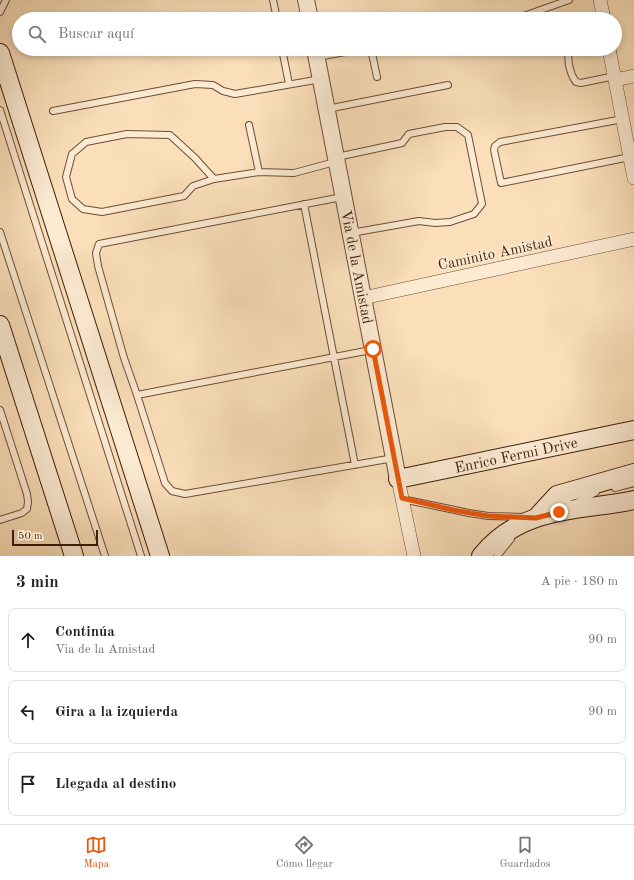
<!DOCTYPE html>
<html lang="es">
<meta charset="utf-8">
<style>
:root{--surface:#fff;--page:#f6f6f6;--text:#222;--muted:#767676;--line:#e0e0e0;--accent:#ea580c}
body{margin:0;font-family:"Old Standard TT",serif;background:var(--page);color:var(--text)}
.scale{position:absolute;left:12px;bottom:10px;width:86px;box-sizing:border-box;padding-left:4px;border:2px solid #3e1d09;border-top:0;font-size:11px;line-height:14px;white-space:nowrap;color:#3e1d09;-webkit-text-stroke:3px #fcead2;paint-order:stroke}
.stop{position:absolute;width:12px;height:12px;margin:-9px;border:3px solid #ea580c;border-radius:50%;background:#fff}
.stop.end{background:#ea580c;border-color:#fff;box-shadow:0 1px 4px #0008}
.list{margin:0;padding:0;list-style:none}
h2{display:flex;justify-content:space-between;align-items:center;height:52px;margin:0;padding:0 16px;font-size:17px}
h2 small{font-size:13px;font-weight:400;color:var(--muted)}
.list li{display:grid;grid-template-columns:26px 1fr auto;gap:12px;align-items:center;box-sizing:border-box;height:64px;margin:0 8px 8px;padding:0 8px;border:1px solid var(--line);border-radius:8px}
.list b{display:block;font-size:15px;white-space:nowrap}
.list p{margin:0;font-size:13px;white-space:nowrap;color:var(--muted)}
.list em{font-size:13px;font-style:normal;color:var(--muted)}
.icon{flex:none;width:22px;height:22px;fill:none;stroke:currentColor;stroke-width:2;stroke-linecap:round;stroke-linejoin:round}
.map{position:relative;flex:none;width:634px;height:556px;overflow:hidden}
.search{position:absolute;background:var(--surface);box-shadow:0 2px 6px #0003;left:12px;right:12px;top:12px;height:44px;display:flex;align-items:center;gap:10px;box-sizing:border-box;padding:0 14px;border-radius:22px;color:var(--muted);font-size:15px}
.sheet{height:268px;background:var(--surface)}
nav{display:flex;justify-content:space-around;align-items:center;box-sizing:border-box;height:56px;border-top:1px solid var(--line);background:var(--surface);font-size:11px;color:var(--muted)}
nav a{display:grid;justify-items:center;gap:2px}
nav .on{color:var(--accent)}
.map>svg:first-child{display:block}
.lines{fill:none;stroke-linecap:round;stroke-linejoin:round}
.service-casing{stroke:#6d4e35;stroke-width:8}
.minor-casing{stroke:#6d4e35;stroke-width:14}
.tertiary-casing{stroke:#6d4e35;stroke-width:18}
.secondary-casing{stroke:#3e1d09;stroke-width:20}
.service{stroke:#fcead2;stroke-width:6}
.minor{stroke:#fcead2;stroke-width:13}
.tertiary{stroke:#fcead2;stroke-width:16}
.secondary{stroke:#fcead2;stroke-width:18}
.route{stroke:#ea580c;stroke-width:5}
.labels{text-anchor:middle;stroke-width:3;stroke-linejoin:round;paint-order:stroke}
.street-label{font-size:15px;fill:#3e1d09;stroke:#fcead2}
</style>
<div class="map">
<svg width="634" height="556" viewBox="0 0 634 556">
<rect width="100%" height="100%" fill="#fadfba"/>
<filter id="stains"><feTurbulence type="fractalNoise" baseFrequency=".005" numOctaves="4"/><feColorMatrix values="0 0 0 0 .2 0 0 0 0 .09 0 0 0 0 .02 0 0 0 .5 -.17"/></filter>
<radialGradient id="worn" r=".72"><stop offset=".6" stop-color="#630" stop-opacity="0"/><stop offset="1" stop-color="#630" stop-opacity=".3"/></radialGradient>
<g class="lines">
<!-- service casing -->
<g class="service-casing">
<path id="service" d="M273 0 277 19
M0 12 6 0
M515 19 569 0
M282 49 289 84
M371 49 377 77
M573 49 569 51C567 61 570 74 576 82L581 83 615 76
M317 57 362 49
M327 109 448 85
M0 110 141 556
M53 111 195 84 213 85 223 91 235 94 321 79
M623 119 500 142 495 146 494 150 501 183 630 157
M249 125 259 172 294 173 335 162
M337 157 402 143 409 134 445 127H457L468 135 482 204 474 214 450 222 435 223 419 221 351 233
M214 179 193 186 184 196 102 212 83 209 72 199 66 177 72 154 86 142 127 134 170 135 195 158 214 179 259 172
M304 204 355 465
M0 232 105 556
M371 350 137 395 165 483 172 491 185 494 394 458
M137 395 124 358 98 266 96 253 99 244 342 197
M0 410 27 494 28 502 27 509 22 513 0 520
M615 488 634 483
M402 499 469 513 488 516 524 517
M576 503 596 492
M497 556 511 539"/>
</g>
<!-- minor casing -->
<g class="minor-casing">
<path id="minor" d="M600 0 604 19
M609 49 634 178
M615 80 634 76
M363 298 634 239
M398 479 414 556"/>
</g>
<!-- tertiary casing -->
<g class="tertiary-casing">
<path id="tertiary" d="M306 0 310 19
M315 49 398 479"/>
</g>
<!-- secondary casing -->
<g class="secondary-casing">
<path id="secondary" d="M0 53 160 556
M0 325 74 556
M398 479 634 430
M536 518 557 495 634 473
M481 556C521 506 577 512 634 500"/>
</g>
<!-- service -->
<use href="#service" class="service"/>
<!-- minor -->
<use href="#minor" class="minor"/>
<!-- tertiary -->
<use href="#tertiary" class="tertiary"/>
<!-- secondary -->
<use href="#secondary" class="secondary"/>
</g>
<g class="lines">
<!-- route -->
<path class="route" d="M373 349 402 498 453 510 488 516 536 518 559 512"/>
</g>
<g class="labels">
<!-- street labels -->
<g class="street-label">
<text transform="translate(495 253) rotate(-12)" y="5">Caminito Amistad</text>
<text transform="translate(357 267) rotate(79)" y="5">Via de la Amistad</text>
<text transform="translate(516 455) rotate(-12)" y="5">Enrico Fermi Drive</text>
</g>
</g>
<rect width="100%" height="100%" filter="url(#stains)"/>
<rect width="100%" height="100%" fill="url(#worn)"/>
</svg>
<div class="scale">50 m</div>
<div class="stop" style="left:373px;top:349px"></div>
<div class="stop end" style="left:559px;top:512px"></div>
<div class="search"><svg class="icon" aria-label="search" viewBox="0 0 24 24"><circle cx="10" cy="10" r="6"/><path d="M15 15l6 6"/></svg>Buscar aquí</div>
</div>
<section class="sheet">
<h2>3 min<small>A pie · 180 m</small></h2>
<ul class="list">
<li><svg class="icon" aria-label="ahead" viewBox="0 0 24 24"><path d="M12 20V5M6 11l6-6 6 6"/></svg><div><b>Continúa</b><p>Via de la Amistad</p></div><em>90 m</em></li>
<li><svg class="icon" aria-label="left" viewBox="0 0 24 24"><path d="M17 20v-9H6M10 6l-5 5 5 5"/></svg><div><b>Gira a la izquierda</b></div><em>90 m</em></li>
<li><svg class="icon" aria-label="arrive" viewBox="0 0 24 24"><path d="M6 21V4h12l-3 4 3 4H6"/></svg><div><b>Llegada al destino</b></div></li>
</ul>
</section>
<nav>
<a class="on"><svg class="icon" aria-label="map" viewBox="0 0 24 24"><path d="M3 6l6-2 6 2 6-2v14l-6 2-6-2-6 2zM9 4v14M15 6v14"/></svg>Mapa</a>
<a><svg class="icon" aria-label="directions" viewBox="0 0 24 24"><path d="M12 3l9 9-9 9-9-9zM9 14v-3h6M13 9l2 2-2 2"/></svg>Cómo llegar</a>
<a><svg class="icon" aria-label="saved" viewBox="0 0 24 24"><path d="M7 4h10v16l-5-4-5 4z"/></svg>Guardados</a>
</nav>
